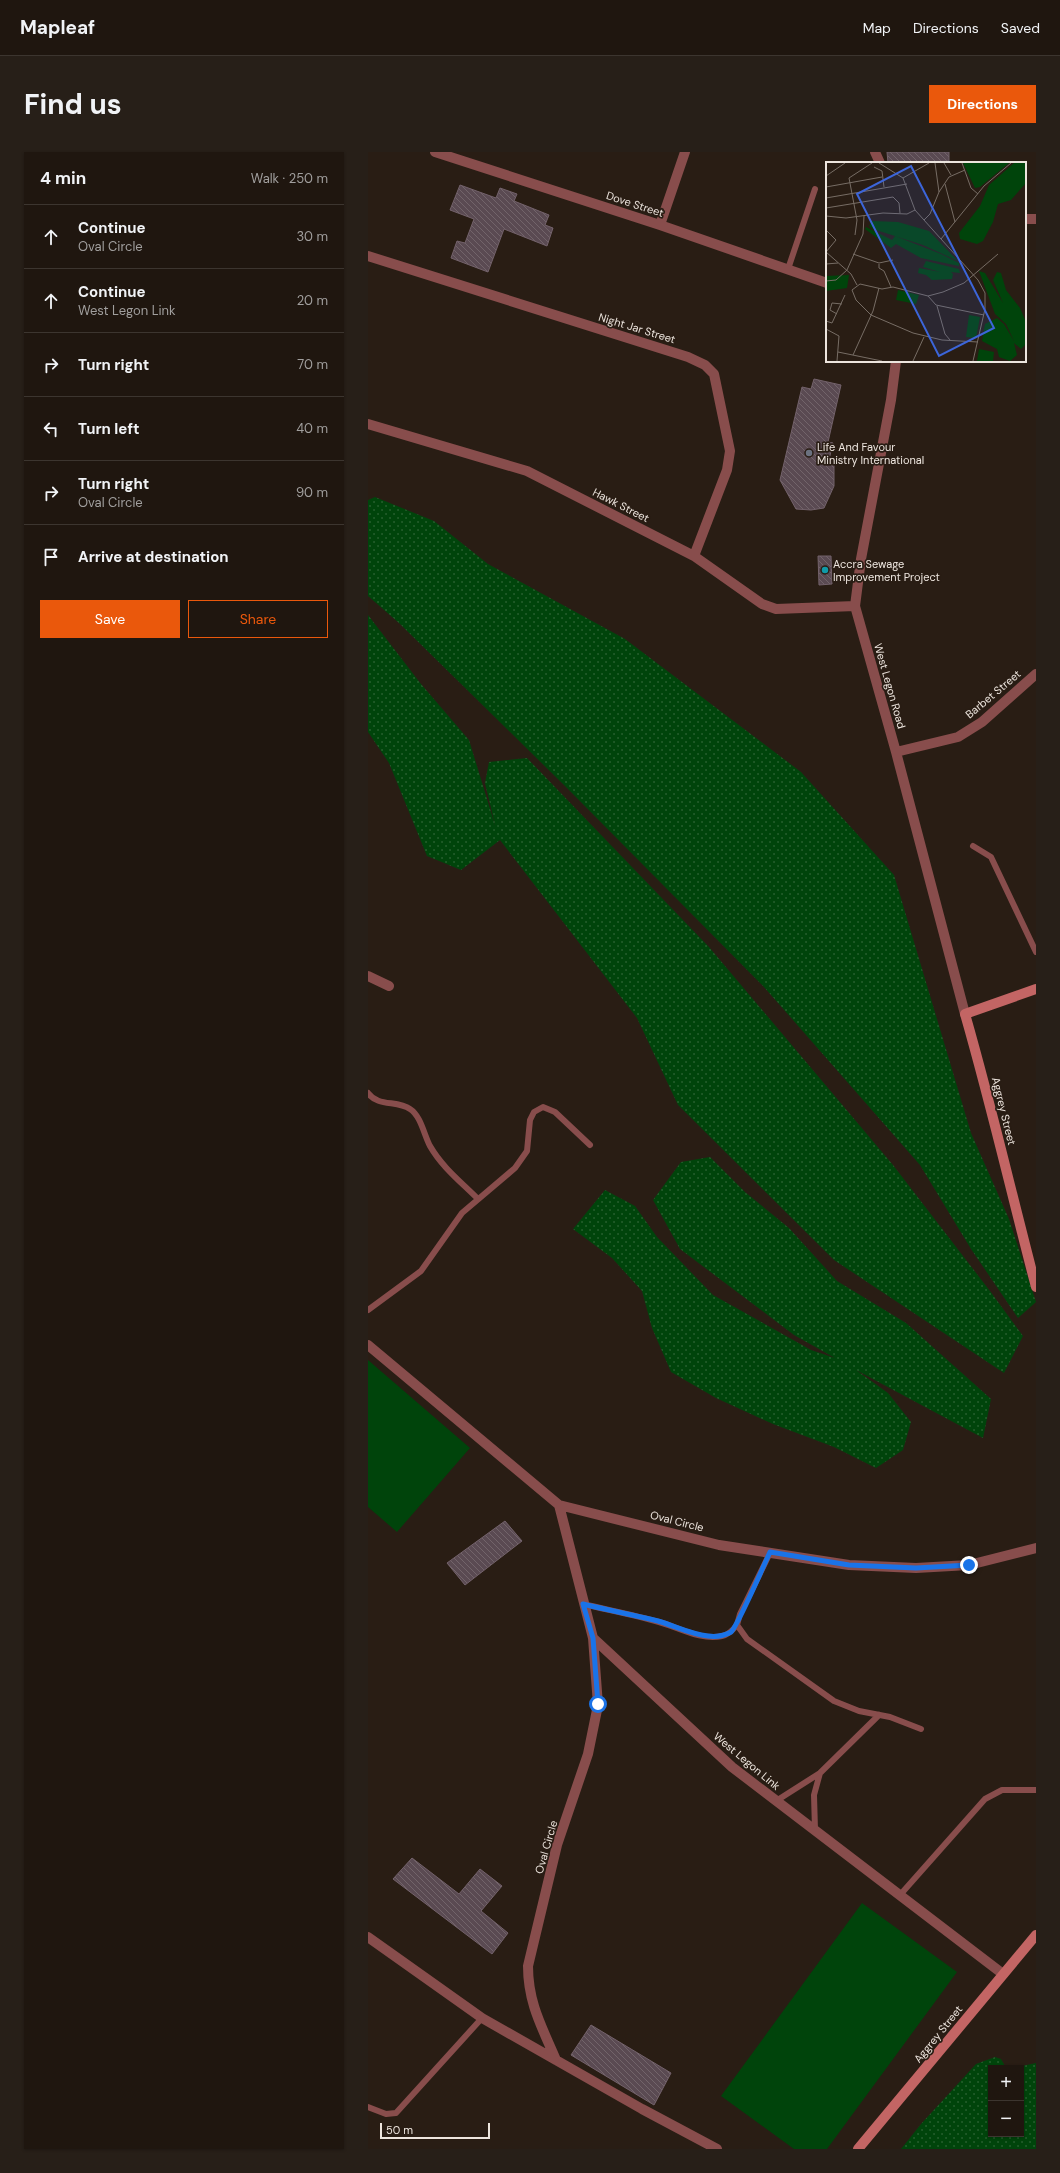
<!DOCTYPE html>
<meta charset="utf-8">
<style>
:root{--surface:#1f160f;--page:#271f18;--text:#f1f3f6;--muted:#a19f9e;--line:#3c352f;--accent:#ea580c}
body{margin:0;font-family:"DM Sans",sans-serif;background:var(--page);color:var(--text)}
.controls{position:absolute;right:12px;bottom:12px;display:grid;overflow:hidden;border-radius:0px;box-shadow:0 1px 3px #0004}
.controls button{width:36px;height:36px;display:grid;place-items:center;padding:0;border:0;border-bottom:1px solid var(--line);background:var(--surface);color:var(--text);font:20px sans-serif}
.scale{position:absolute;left:12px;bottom:10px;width:110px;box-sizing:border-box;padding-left:4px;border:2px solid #ede5de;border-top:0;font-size:11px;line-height:14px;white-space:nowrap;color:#ede5de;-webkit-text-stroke:3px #291d14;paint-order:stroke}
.stop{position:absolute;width:12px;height:12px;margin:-9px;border:3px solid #1a73e8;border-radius:50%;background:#fff}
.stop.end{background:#1a73e8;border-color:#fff;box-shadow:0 1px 4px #0008}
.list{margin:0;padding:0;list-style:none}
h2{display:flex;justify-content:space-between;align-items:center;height:52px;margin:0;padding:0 16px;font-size:17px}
h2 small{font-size:13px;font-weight:400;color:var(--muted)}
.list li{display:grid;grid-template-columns:26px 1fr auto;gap:12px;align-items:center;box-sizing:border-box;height:64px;padding:0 16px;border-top:1px solid var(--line)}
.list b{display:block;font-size:15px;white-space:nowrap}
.list p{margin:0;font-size:13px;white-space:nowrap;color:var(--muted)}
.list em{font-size:13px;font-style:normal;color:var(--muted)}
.actions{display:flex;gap:8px;padding:12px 16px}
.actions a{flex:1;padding:9px 0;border:1px solid var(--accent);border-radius:0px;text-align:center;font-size:14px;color:var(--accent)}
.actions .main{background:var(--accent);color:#fff}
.icon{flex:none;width:22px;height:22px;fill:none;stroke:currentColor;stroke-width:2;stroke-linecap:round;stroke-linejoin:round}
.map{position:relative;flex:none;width:668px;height:1997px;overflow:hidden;border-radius:0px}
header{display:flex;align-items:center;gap:24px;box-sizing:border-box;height:56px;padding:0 20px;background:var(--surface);border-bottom:1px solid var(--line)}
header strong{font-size:19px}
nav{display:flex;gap:22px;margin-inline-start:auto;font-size:14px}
.intro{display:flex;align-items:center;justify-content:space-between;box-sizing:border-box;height:96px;padding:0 24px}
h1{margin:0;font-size:28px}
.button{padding:10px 18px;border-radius:0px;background:var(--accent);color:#fff;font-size:14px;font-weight:700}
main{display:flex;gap:24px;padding:0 24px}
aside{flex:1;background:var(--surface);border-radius:0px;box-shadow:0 1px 3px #0004}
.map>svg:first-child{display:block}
.grass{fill:url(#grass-dots)}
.garden{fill:#00440b}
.building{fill:url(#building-back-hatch);stroke:#73626b}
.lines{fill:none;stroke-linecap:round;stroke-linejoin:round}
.lane{stroke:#884d4c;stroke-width:6}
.street{stroke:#884d4c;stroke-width:10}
.secondary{stroke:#c36564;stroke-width:10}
.route{stroke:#1a73e8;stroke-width:5}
.worship-dot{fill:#6b7280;stroke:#291d14;stroke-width:1.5}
.culture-dot{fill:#0f9aa8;stroke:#291d14;stroke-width:1.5}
.labels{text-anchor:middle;stroke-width:3.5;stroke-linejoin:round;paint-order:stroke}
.street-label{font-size:11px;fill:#ede5de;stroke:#291d14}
.poi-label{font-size:11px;fill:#ede5de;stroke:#291d14;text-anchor:start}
.inset-road{fill:none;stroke:#776d65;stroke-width:1}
.view{fill:#3c65d9;fill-opacity:0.15;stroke:#3c65d9;stroke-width:2}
.inset-edge{fill:none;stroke:#ede5de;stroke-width:2}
</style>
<header>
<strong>Mapleaf</strong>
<nav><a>Map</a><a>Directions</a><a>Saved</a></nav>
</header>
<div class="intro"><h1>Find us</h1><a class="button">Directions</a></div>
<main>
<aside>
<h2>4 min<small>Walk · 250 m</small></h2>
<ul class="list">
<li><svg class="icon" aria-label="ahead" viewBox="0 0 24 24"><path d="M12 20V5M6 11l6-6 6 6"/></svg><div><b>Continue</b><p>Oval Circle</p></div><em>30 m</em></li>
<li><svg class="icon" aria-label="ahead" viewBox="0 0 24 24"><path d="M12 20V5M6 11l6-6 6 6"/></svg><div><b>Continue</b><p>West Legon Link</p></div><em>20 m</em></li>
<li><svg class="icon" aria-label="right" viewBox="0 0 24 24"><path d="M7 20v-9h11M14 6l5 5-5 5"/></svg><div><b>Turn right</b></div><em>70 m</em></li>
<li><svg class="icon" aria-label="left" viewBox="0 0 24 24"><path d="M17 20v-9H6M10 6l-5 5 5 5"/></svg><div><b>Turn left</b></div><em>40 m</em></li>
<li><svg class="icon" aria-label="right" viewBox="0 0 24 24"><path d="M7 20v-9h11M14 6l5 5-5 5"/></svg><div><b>Turn right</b><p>Oval Circle</p></div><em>90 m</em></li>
<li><svg class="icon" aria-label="arrive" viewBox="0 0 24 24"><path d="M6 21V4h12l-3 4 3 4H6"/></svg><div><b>Arrive at destination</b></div></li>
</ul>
<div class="actions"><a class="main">Save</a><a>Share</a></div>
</aside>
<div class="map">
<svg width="668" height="1997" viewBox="0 0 668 1997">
<defs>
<pattern id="grass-dots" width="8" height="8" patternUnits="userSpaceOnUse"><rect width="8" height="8" fill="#00440b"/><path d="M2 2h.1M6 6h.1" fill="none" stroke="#265f2e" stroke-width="1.8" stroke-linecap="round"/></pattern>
<pattern id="building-back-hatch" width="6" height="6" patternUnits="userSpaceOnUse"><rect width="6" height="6" fill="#5a4a52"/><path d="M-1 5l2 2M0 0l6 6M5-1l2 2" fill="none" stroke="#72646a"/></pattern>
</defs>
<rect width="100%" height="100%" fill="#291d14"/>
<!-- grass -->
<path class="grass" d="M7 345 66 369 120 412 257 487 433 620 526 723 603 981 641 1067 668 1150 650 1166 603 1097 552 1013 396 835 197 634 31 471 0 444V348Z
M0 463 53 532 101 588 127 673 117 631 121 610 159 606 341 795 525 1013 622 1139 655 1184 636 1221 466 1108 310 953 269 866 132 688 93 718 59 704 21 611 0 580Z
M342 1005 377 1040 421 1076 469 1129 538 1171 623 1247 615 1286 488 1218 520 1241 543 1270 535 1298 508 1316 466 1295 405 1272 348 1246 303 1220 284 1176 274 1139 244 1106 205 1077 237 1038 267 1054 289 1085 345 1143 443 1198 467 1206 426 1183 312 1097 285 1048 313 1010Z
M627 1905 633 1907 638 1916H623V1982H653V1916H644L668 1911V1997H533L553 1972 608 1912Z"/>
<!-- garden -->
<path class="garden" d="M0 1208 102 1296 29 1380 0 1355Z
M494 1751 589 1820 459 1997H426L353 1944Z"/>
<!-- building -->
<path class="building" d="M519 0H581V9L520 11Z
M92 33 128 46 132 36 149 42 146 49 181 63 177 73 185 76 179 94 136 77 120 120 83 106 89 89 97 91 106 67 82 58Z
M446 227 473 233 460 290 465 291 460 312 466 313V334L456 356 443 358 428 357 412 328 434 235 443 237Z
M450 404H463L464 432 451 433Z
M137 1369 154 1389 97 1433 79 1411Z
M44 1706 91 1742 112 1717 134 1734 113 1759 140 1781 124 1802 25 1727Z
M223 1873 303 1921 286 1953 203 1903Z"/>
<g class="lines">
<!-- lane -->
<path class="lane" d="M420 117 447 37
M605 694 623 705 668 800
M0 941C10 955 29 948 42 957 53 964 56 983 62 994 74 1015 93 1030 109 1046
M0 1158 53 1119 94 1061 147 1016 159 999 162 968 166 960 175 955 187 960 222 993
M402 1401 372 1462 369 1473 379 1487 466 1549 491 1559 522 1565 553 1577
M215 1452C240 1458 266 1463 291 1470 310 1475 333 1489 354 1484 360 1483 365 1478 369 1473
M408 1649 452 1621 511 1563
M447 1678 446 1643 452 1621
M532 1743 617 1647 634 1638H668
M0 1955 18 1962 28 1961 114 1866"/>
<!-- street -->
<path class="street" d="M67 0 292 73 459 131
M507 0 512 11
M657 67H668
M292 73 317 0
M0 104 320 205 337 213 346 222 362 299 359 318 326 404
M528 209 523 248 493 407 487 454 528 600 597 862
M0 272 159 319 326 404 394 452 408 457 487 454
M528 600 590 585 614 570 668 522
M0 824 21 834
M0 1193 191 1353 351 1393 481 1413 548 1416 601 1413 668 1396
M191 1353 225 1486 364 1615 635 1822
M0 1785 114 1866 274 1957 349 1997
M188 1908C174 1875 160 1851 160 1814L189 1693 220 1602 230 1553 225 1486"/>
<!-- secondary -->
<path class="secondary" d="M668 837 597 862C623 952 644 1044 668 1135
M490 1997 668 1783"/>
</g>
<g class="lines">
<!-- route -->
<path class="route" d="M230 1552 225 1486 215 1452C240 1458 265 1463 290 1469 307 1474 322 1482 340 1484 347 1485 356 1484 363 1480 369 1475 396 1413 402 1400L481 1413 548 1416 601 1413"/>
</g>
<!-- markers -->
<circle class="worship-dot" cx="441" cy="301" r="4"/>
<circle class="culture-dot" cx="457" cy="418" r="4"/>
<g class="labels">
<!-- street labels -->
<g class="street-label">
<text transform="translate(267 52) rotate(18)" y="4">Dove Street</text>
<text transform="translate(269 176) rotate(17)" y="4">Night Jar Street</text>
<text transform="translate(253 353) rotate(27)" y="4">Hawk Street</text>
<text transform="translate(522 534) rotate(74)" y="4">West Legon Road</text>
<text transform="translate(625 542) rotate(-40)" y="4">Barbet Street</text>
<text transform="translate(636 959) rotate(76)" y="4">Aggrey Street</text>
<text transform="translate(309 1369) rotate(14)" y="4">Oval Circle</text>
<text transform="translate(379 1609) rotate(40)" y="4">West Legon Link</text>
<text transform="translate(178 1695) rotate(-74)" y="4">Oval Circle</text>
<text transform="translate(570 1882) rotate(-51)" y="4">Aggrey Street</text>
</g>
<!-- poi labels -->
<g class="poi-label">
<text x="449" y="299">Life And Favour<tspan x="449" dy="13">Ministry International</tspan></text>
<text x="465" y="416">Accra Sewage<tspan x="465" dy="13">Improvement Project</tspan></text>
</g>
</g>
<!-- overview -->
<g transform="translate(458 10)">
<rect width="200" height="200" fill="#291d14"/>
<path d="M137 1H183L154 25 149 26ZM188 1H200V21L185 38 172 42 167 60 157 79 151 82 134 77 133 71 154 44 163 23ZM46 59 72 60 103 69 132 99 97 83 47 67 43 64ZM40 65 66 78 69 74 115 92 133 101V104L95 96 70 82 65 86 39 67ZM100 99 133 107 134 111 125 110 127 112 126 117 106 118 100 113 92 111 93 106 114 110 97 105ZM153 109 159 111 177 141 167 118 171 110 175 111 180 128 194 146 200 160V182L195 187 188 181 191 193 184 199 173 195 171 187 156 179 159 162 171 156 178 162 188 179 180 162 169 152Z" fill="#00440b"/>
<path d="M23 113 21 126 0 129V114Z" fill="#00440b"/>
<path d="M72 128 93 133 90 142 70 138ZM143 153 154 155 150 176 140 175ZM153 187 168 190 167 199H151Z" fill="#00440b"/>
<path class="inset-road" d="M53 1 77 16 89 48 115 77M109 1 113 30M118 1 125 13M136 1 145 26 152 32M48 5 56 9 58 25M0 14 19 1M77 16 103 1M119 22 129 60M0 25 56 15M0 36 81 22M0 46 67 35 73 41 74 51M0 54 20 56 57 51 81 52 89 48M98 58 104 52 113 30 123 15 139 8M0 68 10 78 0 90M29 73 31 58 23 16 46 1M0 90 25 112 31 123M27 92 53 101 67 98M0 102 12 101M53 102V106L58 109 65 125M0 119 10 118 21 108 37 72 38 54M102 134 110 143 158 153M111 144 119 172 124 178M11 152 4 148 6 141 16 142M0 159 6 161 19 133M0 167 13 174 11 199M152 180 116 178 87 171 45 153 30 138 26 128 34 122 56 127 67 125 102 134 117 130 138 121 172 92M12 190 56 199M27 193 47 149 53 126M87 199 98 175M147 199 159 147V131L152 118 115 77 158 24 185 1"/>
<path class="view" d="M85 4 168 166 113 194 31 32Z"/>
<rect width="200" height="200" class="inset-edge"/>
</g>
</svg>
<div class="controls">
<button>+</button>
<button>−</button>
</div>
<div class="scale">50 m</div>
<div class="stop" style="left:230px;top:1552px"></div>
<div class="stop end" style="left:601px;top:1413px"></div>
</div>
</main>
